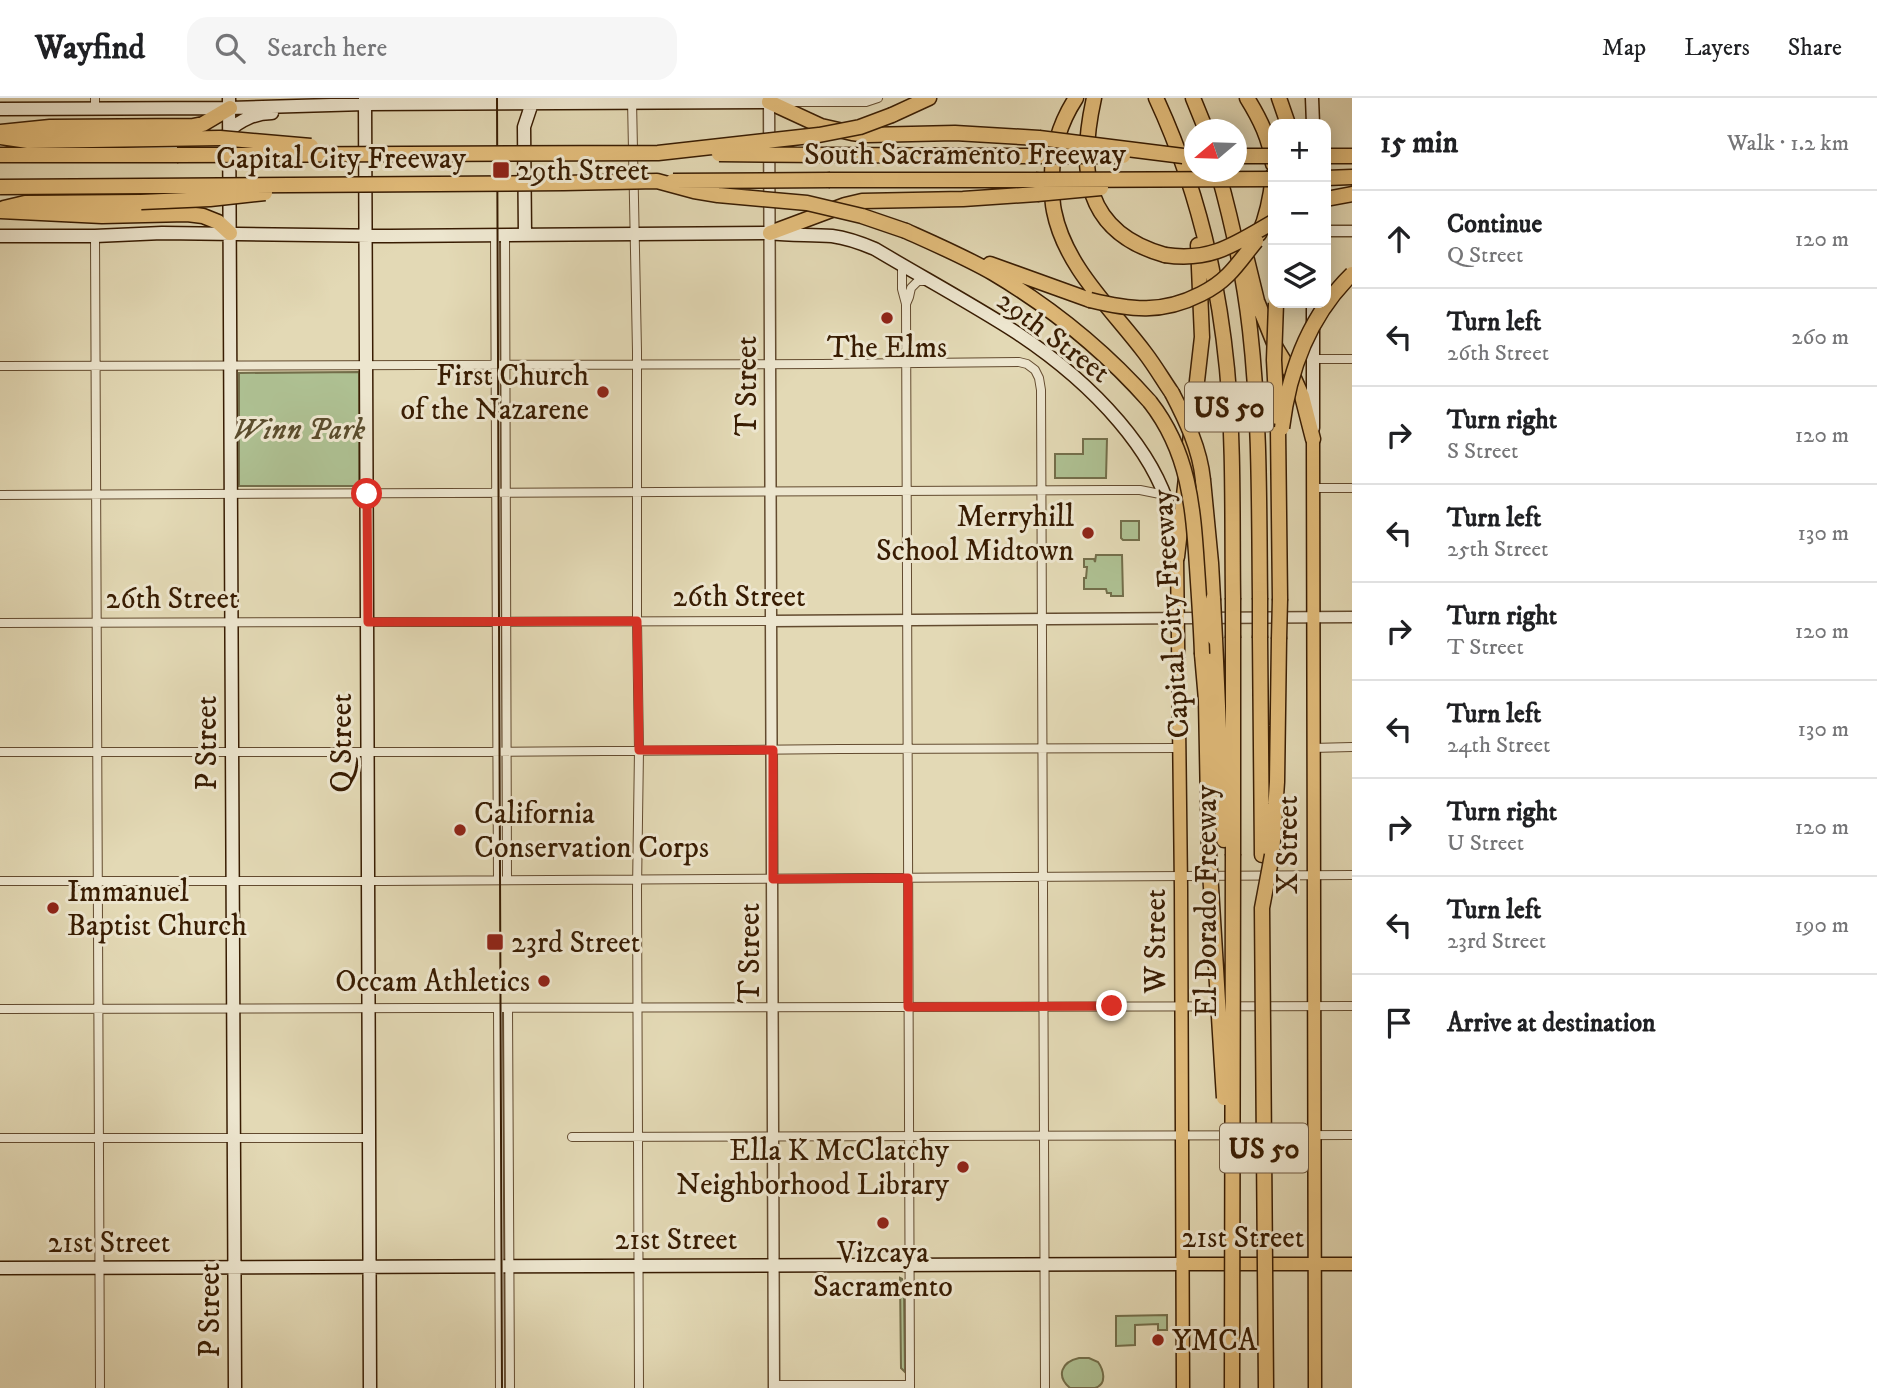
<!DOCTYPE html>
<meta charset="utf-8">
<style>
:root{--surface:#fff;--page:#f6f6f6;--text:#202124;--muted:#757577;--line:#e0e0e0}
body{margin:0;font-family:"IM FELL DW Pica",serif;background:var(--page);color:var(--text)}
.controls{position:absolute;right:21px;top:21px;display:grid;overflow:hidden;border-radius:14px;box-shadow:0 4px 18px #0003}
.controls button{width:63px;height:63px;display:grid;place-items:center;padding:0;border:0;border-bottom:2px solid var(--line);background:var(--surface);color:var(--text);font:35px sans-serif}
.compass{position:absolute;left:1184px;top:21px;width:63px;height:63px;border-radius:50%;background:var(--surface);box-shadow:0 4px 18px #0003;rotate:251deg}
.stop{position:absolute;width:21px;height:21px;margin:-16px;border:5px solid #d93025;border-radius:50%;background:#fff}
.stop.end{background:#d93025;border-color:#fff;box-shadow:0 2px 7px #0008}
.list{margin:0;padding:0;list-style:none}
h2{display:flex;justify-content:space-between;align-items:center;height:91px;margin:0;padding:0 28px;font-size:30px}
h2 small{font-size:23px;font-weight:400;color:var(--muted)}
.list li{display:grid;grid-template-columns:46px 1fr auto;gap:21px;align-items:center;box-sizing:border-box;height:98px;padding:0 28px;border-top:2px solid var(--line)}
.list b{display:block;font-size:26px;white-space:nowrap}
.list p{margin:0;font-size:23px;white-space:nowrap;color:var(--muted)}
.list em{font-size:23px;font-style:normal;color:var(--muted)}
.icon{flex:none;width:38px;height:38px;fill:none;stroke:currentColor;stroke-width:2;stroke-linecap:round;stroke-linejoin:round}
.map{position:relative;flex:none;width:1352px;height:1290px;overflow:hidden}
header{display:flex;align-items:center;gap:42px;box-sizing:border-box;height:98px;padding:0 35px;background:var(--surface);border-bottom:2px solid var(--line)}
header strong{font-size:33px}
nav{display:flex;gap:38px;margin-inline-start:auto;font-size:24px}
.search{width:490px;height:63px;background:var(--page);display:flex;align-items:center;gap:18px;box-sizing:border-box;padding:0 24px;border-radius:21px;color:var(--muted);font-size:26px}
main{display:flex}
aside{flex:1;background:var(--surface)}
.map>svg:first-child{display:block}
.green{fill:#aec092;stroke:#736e4a;stroke-width:2}
.lines{fill:none;stroke-linecap:round;stroke-linejoin:round}
.minor-casing{stroke:#634b2f;stroke-width:10}
.tertiary-casing{stroke:#634b2f;stroke-width:13}
.secondary-casing{stroke:#381c02;stroke-width:15}
.primary-casing{stroke:#381c02;stroke-width:15}
.motorway-casing{stroke:#381c02;stroke-width:17}
.minor{stroke:#ede6cf;stroke-width:8}
.tertiary{stroke:#ede6cf;stroke-width:10}
.secondary{stroke:#ede6cf;stroke-width:12}
.primary{stroke:#e2bc7a;stroke-width:12}
.motorway{stroke:#e2bc7a;stroke-width:14}
.tram{stroke:#381c02;stroke-width:2}
.motorway-bridge-casing{stroke:#381c02;stroke-width:17;stroke-linecap:butt}
.motorway-bridge{stroke:#e2bc7a;stroke-width:14}
.route{stroke:#d93025;stroke-width:9}
.poi-dot{fill:#8f2418;stroke:#ede6cf;stroke-width:2.5}
.labels{text-anchor:middle;stroke-width:6;stroke-linejoin:round;paint-order:stroke}
.shield{fill:#ede6cf;stroke:#6e5940;stroke-width:2}
.shield-label{font-size:28px;font-weight:bold;fill:#381c02}
.street-label{font-size:30px;fill:#381c02;stroke:#ede6cf}
.poi-label{font-size:30px;fill:#381c02;stroke:#ede6cf;text-anchor:start}
.park-label{font-size:30px;font-style:italic;fill:#5b4d2d;stroke:#ede6cf}
</style>
<header>
<strong>Wayfind</strong>
<div class="search"><svg class="icon" aria-label="search" viewBox="0 0 24 24"><circle cx="10" cy="10" r="6"/><path d="M15 15l6 6"/></svg>Search here</div>
<nav><a>Map</a><a>Layers</a><a>Share</a></nav>
</header>
<main>
<div class="map">
<svg width="1352" height="1290" viewBox="0 0 1352 1290">
<rect width="100%" height="100%" fill="#e3d9b5"/>
<filter id="stains"><feTurbulence type="fractalNoise" baseFrequency=".00286" numOctaves="4"/><feColorMatrix values="0 0 0 0 .2 0 0 0 0 .09 0 0 0 0 .02 0 0 0 .5 -.17"/></filter>
<radialGradient id="worn" r=".72"><stop offset=".6" stop-color="#630" stop-opacity="0"/><stop offset="1" stop-color="#630" stop-opacity=".3"/></radialGradient>
<!-- green -->
<path class="green" d="M359 274V388H239V275Z
M1083 341H1107L1106 380H1055V356H1083Z
M1121 423H1139V442H1123L1121 440Z
M1096 457H1122L1123 498H1111V495H1107L1106 491H1084V480H1086L1087 469H1084V461H1094L1095 464Z
M900 1180 902 1181 904 1193 905 1274 901 1270Z
M1167 1217V1232H1158V1226L1135 1227V1247L1116 1248V1218Z
M1079 1260H1089L1098 1264C1103 1271 1108 1286 1095 1290 1088 1290 1077 1290 1070 1290 1056 1278 1061 1264 1079 1260Z"/>
<g class="lines">
<!-- minor casing -->
<g class="minor-casing">
<path id="minor" d="M95 0V11
M632 2 637 253V523L639 652 637 792 639 1290
M777 4H866L878 0
M495 137 498 782
M505 137 507 782
M95 138 100 1290
M902 167V191L906 206 910 1290
M906 206 909 199 911 190 918 183H927
M1314 261H1352
M0 268 821 266 1019 264 1027 266 1035 272 1039 280 1041 292 1045 1290
M1313 390H1352
M0 397 1109 392H1140L1165 397
M0 525 772 523
M1312 650 1352 649
M0 654H487L840 651 1178 650
M0 783H381L1352 777
M498 910 500 1290
M508 910 510 1290
M0 911 1352 908
M572 1039 1352 1037
M0 1040H370
M774 1287H910"/>
</g>
<!-- tertiary casing -->
<g class="tertiary-casing">
<path id="tertiary" d="M769 0 774 1290
M1326 133H1352
M772 523 1352 519"/>
</g>
<!-- secondary casing -->
<g class="secondary-casing">
<path id="secondary" d="M229 0 235 1290
M365 0 370 1290
M1312 0 1313 26
M0 11 230 10 365 6 769 4
M229 33C240 22 256 15 272 15
M525 137 524 29 532 5
M0 138H95L162 135 390 138 770 135C791 138 811 136 832 138 847 140 861 145 875 151 922 179 972 206 1017 235 1085 280 1168 357 1175 441
M1313 330V205
M0 1170 1182 1166"/>
</g>
<!-- primary casing -->
<g class="primary-casing">
<path id="primary" d="M1313 341 1315 1290
M1177 459 1181 790 1183 1290
M1182 1166H1352"/>
</g>
<!-- motorway casing -->
<g class="motorway-casing">
<path id="motorway" d="M1076 0C1059 26 1051 55 1052 86 1052 95 1052 104 1054 113 1065 169 1112 211 1145 255 1155 268 1163 282 1172 295
M1094 0C1078 72 1083 134 1165 157
M1156 0C1195 84 1218 179 1227 271 1234 347 1232 424 1233 500
M1193 0 1206 32
M1247 0C1260 21 1270 41 1273 66
M1279 0 1288 26
M769 4 821 28 852 35 868 37 955 35 1039 40
M892 17 929 0
M0 34 50 29 193 28 203 26 230 10
M1 39 28 43 220 40
M0 57H177
M827 57 1038 58
M1326 58H1352
M1218 74C1232 124 1244 179 1250 232 1260 320 1259 411 1260 500
M1326 80 1352 79
M830 82H1036
M1326 101 1352 96
M4 110 25 105 141 104
M0 113 102 118 187 116 203 118 218 124 230 135
M906 133C935 146 965 159 993 175 1052 210 1105 253 1150 304
M770 135 845 107 862 103 963 101 1037 96
M1259 136C1268 116 1271 98 1273 77
M1247 162 1257 203 1276 250 1293 278 1302 298 1313 341
M990 166 1090 202
M1278 331 1280 501
M1203 382 1211 465 1213 501
M1177 459 1202 239 1198 147
M1233 540V756
M1260 540 1262 757
M1215 541 1224 742
M1202 556 1206 602 1209 757
M1272 757 1277 684 1279 541"/>
</g>
<!-- minor -->
<use href="#minor" class="minor"/>
<!-- tertiary -->
<use href="#tertiary" class="tertiary"/>
<!-- secondary -->
<use href="#secondary" class="secondary"/>
<!-- primary -->
<use href="#primary" class="primary"/>
<!-- motorway -->
<use href="#motorway" class="motorway"/>
<!-- tram -->
<path class="tram" d="M497 0 502 1290"/>
<!-- motorway-bridge casing -->
<g class="motorway-bridge-casing">
<path id="motorway-bridge" d="M220 40 311 48
M1039 40 1183 58
M719 56 827 57
M177 57 658 55 819 37 860 29 892 17
M1038 58H1123
M1237 58H1273
M1036 82 1273 81
M673 83 830 82
M0 89 564 85 657 83 694 93 718 97 807 105 862 118 906 133
M1037 96 1101 90
M141 104 210 101 265 95
M1165 157C1211 164 1235 146 1273 124
M1090 202C1131 212 1162 216 1201 196 1211 191 1220 185 1228 177 1238 167 1247 154 1256 143
M1276 205 1274 262 1277 319
M1172 295C1186 322 1200 351 1203 382
M1150 304C1189 354 1193 408 1197 469 1199 498 1201 527 1202 556
M1282 330C1289 272 1309 218 1352 176
M1233 500V540
M1260 500V540
M1213 501 1215 541
M1279 541 1280 501
M1209 757 1224 1000
M1232 1290 1233 756
M1266 1290 1262 810 1272 757"/>
</g>
<!-- motorway-bridge -->
<use href="#motorway-bridge" class="motorway-bridge"/>
</g>
<g class="lines">
<!-- route -->
<path class="route" d="M367 396 368 524 637 523 639 652H773V781L908 780V909L1112 908"/>
</g>
<!-- markers -->
<g class="poi-dot">
<rect x="492" y="63" width="18" height="18" rx="3.5"/>
<circle cx="887" cy="220" r="7"/>
<circle cx="603" cy="294" r="7"/>
<circle cx="1088" cy="435" r="7"/>
<circle cx="460" cy="732" r="7"/>
<circle cx="53" cy="810" r="7"/>
<rect x="486" y="835" width="18" height="18" rx="3.5"/>
<circle cx="544" cy="883" r="7"/>
<circle cx="963" cy="1069" r="7"/>
<circle cx="883" cy="1125" r="7"/>
<circle cx="1158" cy="1242" r="7"/>
</g>
<g class="labels">
<!-- shield labels -->
<g class="shield">
<rect x="1185" y="284.5" width="88" height="49" rx="5"/>
<rect x="1220" y="1025.5" width="88" height="49" rx="5"/>
</g>
<g class="shield-label">
<text x="1229" y="319">US 50</text>
<text x="1264" y="1060">US 50</text>
</g>
<!-- street labels -->
<g class="street-label">
<text x="965" y="66">South Sacramento Freeway</text>
<text x="341" y="70">Capital City Freeway</text>
<text transform="translate(1054 238) rotate(37)" y="10">29th Street</text>
<text transform="translate(746 288) rotate(-90)" y="10">T Street</text>
<text x="739" y="508">26th Street</text>
<text x="172" y="510">26th Street</text>
<text transform="translate(1170 516) rotate(-94)" y="10">Capital City Freeway</text>
<text transform="translate(206 645) rotate(-90)" y="10">P Street</text>
<text transform="translate(341 645) rotate(-90)" y="10">Q Street</text>
<text transform="translate(1287 747) rotate(-90)" y="10">X Street</text>
<text transform="translate(1206 803) rotate(-90)" y="10">El Dorado Freeway</text>
<text transform="translate(1155 843) rotate(-90)" y="10">W Street</text>
<text transform="translate(749 855) rotate(-90)" y="10">T Street</text>
<text x="1243" y="1149">21st Street</text>
<text x="676" y="1151">21st Street</text>
<text x="109" y="1154">21st Street</text>
<text transform="translate(209 1212) rotate(-90)" y="10">P Street</text>
</g>
<!-- poi labels -->
<g class="poi-label">
<text x="517" y="82">29th Street</text>
<text x="887" y="259" text-anchor="middle">The Elms</text>
<text x="589" y="287" text-anchor="end">First Church<tspan x="589" dy="34">of the Nazarene</tspan></text>
<text x="1074" y="428" text-anchor="end">Merryhill<tspan x="1074" dy="34">School Midtown</tspan></text>
<text x="474" y="725">California<tspan x="474" dy="34">Conservation Corps</tspan></text>
<text x="67" y="803">Immanuel<tspan x="67" dy="34">Baptist Church</tspan></text>
<text x="511" y="854">23rd Street</text>
<text x="530" y="893" text-anchor="end">Occam Athletics</text>
<text x="949" y="1062" text-anchor="end">Ella K McClatchy<tspan x="949" dy="34">Neighborhood Library</tspan></text>
<text x="883" y="1164" text-anchor="middle">Vizcaya<tspan x="883" dy="34">Sacramento</tspan></text>
<text x="1172" y="1252">YMCA</text>
</g>
<!-- park labels -->
<g class="park-label">
<text x="299" y="341">Winn Park</text>
</g>
</g>
<rect width="100%" height="100%" filter="url(#stains)"/>
<rect width="100%" height="100%" fill="url(#worn)"/>
</svg>
<div class="controls">
<button>+</button>
<button>−</button>
<button><svg class="icon" aria-label="layers" viewBox="0 0 24 24"><path d="M12 4l9 5-9 5-9-5zM3 14l9 5 9-5"/></svg></button>
</div>
<svg class="compass" viewBox="-18 -18 36 36"><path d="M0-13l5 13h-10z" fill="#e53935"/><path d="M0 13l5-13h-10z" fill="#757577"/></svg>
<div class="stop" style="left:367px;top:396px"></div>
<div class="stop end" style="left:1112px;top:908px"></div>
</div>
<aside>
<h2>15 min<small>Walk · 1.2 km</small></h2>
<ul class="list">
<li><svg class="icon" aria-label="ahead" viewBox="0 0 24 24"><path d="M12 20V5M6 11l6-6 6 6"/></svg><div><b>Continue</b><p>Q Street</p></div><em>120 m</em></li>
<li><svg class="icon" aria-label="left" viewBox="0 0 24 24"><path d="M17 20v-9H6M10 6l-5 5 5 5"/></svg><div><b>Turn left</b><p>26th Street</p></div><em>260 m</em></li>
<li><svg class="icon" aria-label="right" viewBox="0 0 24 24"><path d="M7 20v-9h11M14 6l5 5-5 5"/></svg><div><b>Turn right</b><p>S Street</p></div><em>120 m</em></li>
<li><svg class="icon" aria-label="left" viewBox="0 0 24 24"><path d="M17 20v-9H6M10 6l-5 5 5 5"/></svg><div><b>Turn left</b><p>25th Street</p></div><em>130 m</em></li>
<li><svg class="icon" aria-label="right" viewBox="0 0 24 24"><path d="M7 20v-9h11M14 6l5 5-5 5"/></svg><div><b>Turn right</b><p>T Street</p></div><em>120 m</em></li>
<li><svg class="icon" aria-label="left" viewBox="0 0 24 24"><path d="M17 20v-9H6M10 6l-5 5 5 5"/></svg><div><b>Turn left</b><p>24th Street</p></div><em>130 m</em></li>
<li><svg class="icon" aria-label="right" viewBox="0 0 24 24"><path d="M7 20v-9h11M14 6l5 5-5 5"/></svg><div><b>Turn right</b><p>U Street</p></div><em>120 m</em></li>
<li><svg class="icon" aria-label="left" viewBox="0 0 24 24"><path d="M17 20v-9H6M10 6l-5 5 5 5"/></svg><div><b>Turn left</b><p>23rd Street</p></div><em>190 m</em></li>
<li><svg class="icon" aria-label="arrive" viewBox="0 0 24 24"><path d="M6 21V4h12l-3 4 3 4H6"/></svg><div><b>Arrive at destination</b></div></li>
</ul>
</aside>
</main>
